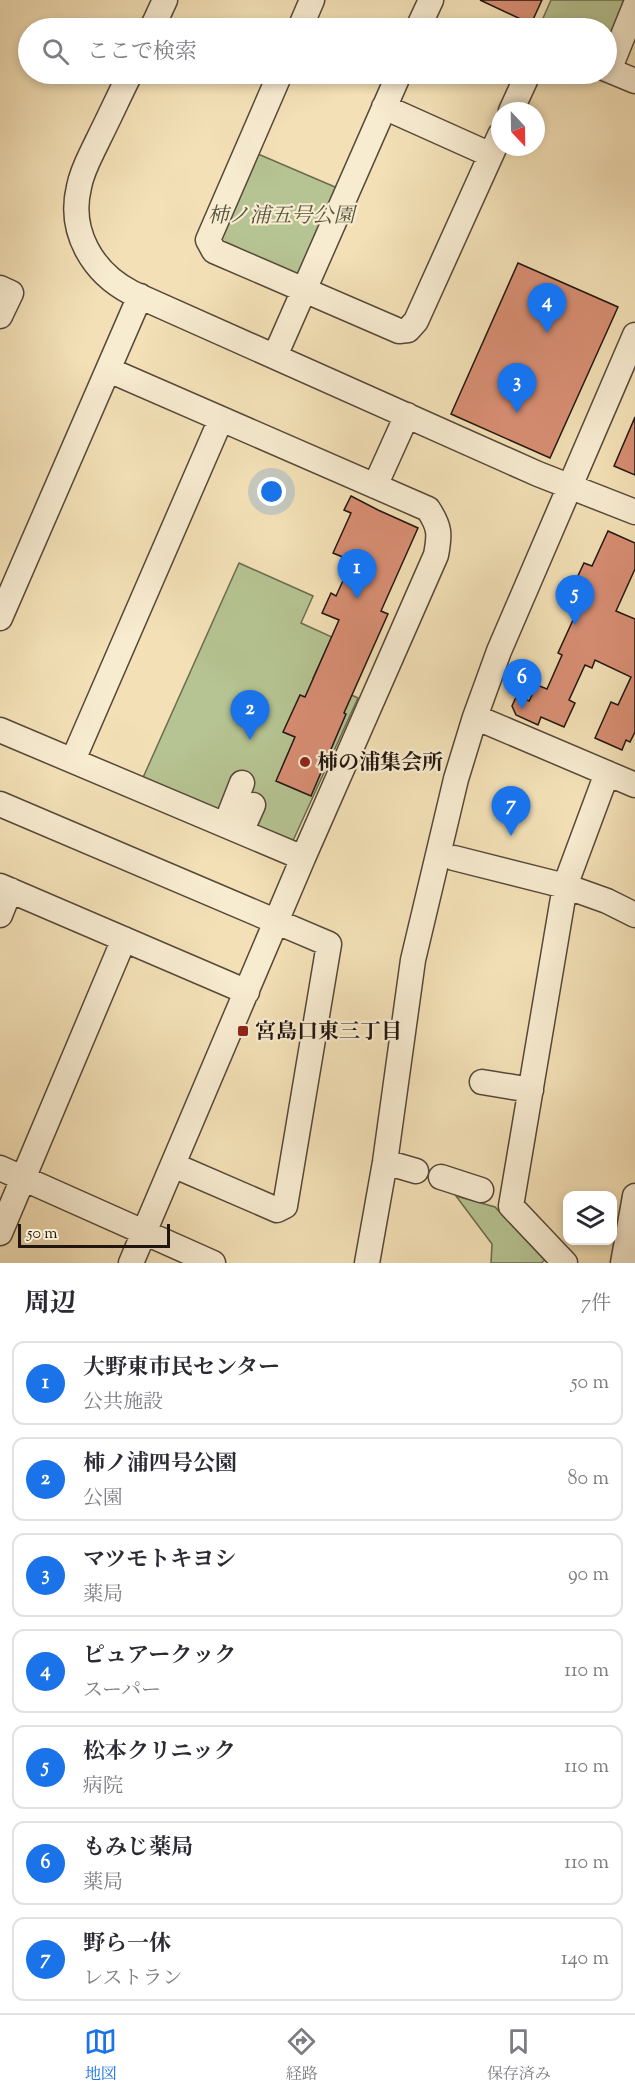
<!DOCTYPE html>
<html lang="ja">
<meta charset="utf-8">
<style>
:root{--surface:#fff;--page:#f7f7f7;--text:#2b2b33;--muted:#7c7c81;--line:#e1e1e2;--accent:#1a73e8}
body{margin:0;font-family:"Sorts Mill Goudy","Noto Serif JP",serif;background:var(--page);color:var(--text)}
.controls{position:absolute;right:18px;bottom:18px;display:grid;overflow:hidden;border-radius:12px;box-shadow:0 3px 9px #0003}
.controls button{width:54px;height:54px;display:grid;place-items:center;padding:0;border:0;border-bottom:2px solid var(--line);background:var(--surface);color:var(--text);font:30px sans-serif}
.compass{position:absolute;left:491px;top:102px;width:54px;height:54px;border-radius:50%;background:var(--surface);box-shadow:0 3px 9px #0003;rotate:158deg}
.scale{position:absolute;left:18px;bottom:15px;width:152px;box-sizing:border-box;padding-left:6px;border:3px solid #21160f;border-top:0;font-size:16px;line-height:21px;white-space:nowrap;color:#21160f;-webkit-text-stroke:4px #f7ebd0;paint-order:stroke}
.you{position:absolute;left:272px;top:492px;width:21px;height:21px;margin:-15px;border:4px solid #fff;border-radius:50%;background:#1a73e8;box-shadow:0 0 0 9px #1a73e833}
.badge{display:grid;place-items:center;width:39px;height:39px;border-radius:50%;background:var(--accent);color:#fff;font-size:20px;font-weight:700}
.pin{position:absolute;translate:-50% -50px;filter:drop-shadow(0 2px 3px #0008)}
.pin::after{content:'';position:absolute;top:32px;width:21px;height:18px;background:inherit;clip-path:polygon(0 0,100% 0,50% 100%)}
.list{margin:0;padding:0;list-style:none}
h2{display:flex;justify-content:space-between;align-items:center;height:78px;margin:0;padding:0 24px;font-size:26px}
h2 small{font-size:20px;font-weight:400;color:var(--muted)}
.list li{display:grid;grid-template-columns:39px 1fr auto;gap:18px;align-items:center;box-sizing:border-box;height:84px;margin:0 12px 12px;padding:0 12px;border:2px solid var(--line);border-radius:12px}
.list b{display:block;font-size:22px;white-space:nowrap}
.list p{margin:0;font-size:20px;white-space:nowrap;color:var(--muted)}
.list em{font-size:20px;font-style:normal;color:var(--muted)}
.icon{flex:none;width:33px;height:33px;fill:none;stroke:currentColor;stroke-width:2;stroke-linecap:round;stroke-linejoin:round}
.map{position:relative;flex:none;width:635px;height:1263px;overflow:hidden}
.search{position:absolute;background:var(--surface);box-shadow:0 3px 9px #0003;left:18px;right:18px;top:18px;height:66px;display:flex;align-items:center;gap:15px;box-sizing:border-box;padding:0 21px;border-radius:33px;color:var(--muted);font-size:22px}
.sheet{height:750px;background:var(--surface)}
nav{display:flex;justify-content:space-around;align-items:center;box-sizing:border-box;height:84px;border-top:2px solid var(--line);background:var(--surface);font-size:16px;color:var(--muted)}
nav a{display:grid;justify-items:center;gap:3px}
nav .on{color:var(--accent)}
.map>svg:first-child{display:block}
.green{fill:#b6c392;stroke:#6c6c50;stroke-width:1.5}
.building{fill:#d88e73;stroke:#21160f;stroke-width:1.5}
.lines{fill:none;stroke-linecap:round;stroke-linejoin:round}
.minor-casing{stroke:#564839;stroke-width:27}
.minor{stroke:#f7ebd0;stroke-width:24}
.poi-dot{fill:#8f2418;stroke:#f7ebd0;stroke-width:2}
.labels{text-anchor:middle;stroke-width:4.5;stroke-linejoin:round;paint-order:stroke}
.park-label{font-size:21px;font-style:italic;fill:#55533d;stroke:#f7ebd0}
.poi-label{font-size:21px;font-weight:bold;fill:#21160f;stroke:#f7ebd0;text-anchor:start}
</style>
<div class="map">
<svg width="635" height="1263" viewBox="0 0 635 1263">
<rect width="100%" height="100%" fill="#f3e0b6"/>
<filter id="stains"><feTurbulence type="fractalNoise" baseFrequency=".00333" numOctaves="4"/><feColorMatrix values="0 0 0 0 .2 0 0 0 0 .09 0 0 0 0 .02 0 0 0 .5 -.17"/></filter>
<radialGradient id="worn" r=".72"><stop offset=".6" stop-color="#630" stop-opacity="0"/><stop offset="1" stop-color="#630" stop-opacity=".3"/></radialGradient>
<!-- green -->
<path class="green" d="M551 0H627L607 48 606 28H548L540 25Z
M258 154 342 190 304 277 220 241Z
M239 563 313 596 301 623 332 637 313 678 358 698 291 845 141 782Z
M456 1196 495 1207 545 1260 541 1263H491L492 1244Z"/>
<!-- building -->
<path class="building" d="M480 0H542L531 24Z
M518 263 618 307 550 458 451 414Z
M635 417V475L614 466Z
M351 496 378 510 418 528 381 611 388 614 344 713 346 714 311 796 276 781 295 737 283 732 300 695 305 697 339 620 322 613 331 593 336 596 352 561 333 553 351 513 344 510Z
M608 531 635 543V569L616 611 635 619V732L630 742 626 740 622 750 595 738 611 702 618 705 631 677 595 660 592 668 585 665 569 700 575 703 564 727 541 717 538 725 516 715 512 706 517 695 529 701 537 685 547 689 562 655 558 653 588 587 575 582 584 563 592 566Z"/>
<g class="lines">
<!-- minor casing -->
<g class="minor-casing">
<path id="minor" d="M152 28 165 0
M300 28 312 0
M418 28 431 0
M606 69 635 81
M609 70 635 6
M130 74C119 96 109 118 98 140 91 155 82 170 79 187 68 232 93 273 132 293L538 474 635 512
M280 74 208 240 214 251 399 331 408 330 416 321 500 135
M384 107 491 155
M511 111 528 74
M0 288 11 293 0 316
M275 356 399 74
M109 370 428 509C440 527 440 534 436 555L303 858
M375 486 407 415
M0 618 140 296
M475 717 635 785
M0 730 303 858 131 1263
M73 760 221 419
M0 804 329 944 285 1206 277 1210 173 1165
M229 826V816L242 783
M243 832 245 823 253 805
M454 858 565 886 607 901 635 915
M0 886 247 992
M0 915 10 890
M482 1082 531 1090
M385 1162 416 1171
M0 1168 213 1263
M441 1177 481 1190
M0 1233 124 939
M367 1263 385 1162 413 960 456 779 475 717 499 651 635 335
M565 1263 511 1206 565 886 607 773
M623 1263 635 1196"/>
</g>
<!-- minor -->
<use href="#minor" class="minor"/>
</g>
<!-- markers -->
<g class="poi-dot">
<circle cx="305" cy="762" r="6"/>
<rect x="237" y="1025" width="12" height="12" rx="3"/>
</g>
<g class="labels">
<!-- park labels -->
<g class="park-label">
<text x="281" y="222">柿ノ浦五号公園</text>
</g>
<!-- poi labels -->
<g class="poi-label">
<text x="317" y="769">柿の浦集会所</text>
<text x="255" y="1038">宮島口東三丁目</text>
</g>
</g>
<rect width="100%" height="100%" filter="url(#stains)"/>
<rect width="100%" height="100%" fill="url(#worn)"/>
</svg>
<div class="controls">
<button><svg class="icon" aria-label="layers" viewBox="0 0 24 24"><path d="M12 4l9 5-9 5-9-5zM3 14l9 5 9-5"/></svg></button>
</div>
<svg class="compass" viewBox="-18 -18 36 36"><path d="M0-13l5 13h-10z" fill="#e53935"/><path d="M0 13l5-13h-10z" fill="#7c7c81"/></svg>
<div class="scale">50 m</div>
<div class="you"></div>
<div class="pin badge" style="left:357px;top:599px">1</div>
<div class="pin badge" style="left:250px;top:740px">2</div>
<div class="pin badge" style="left:517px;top:413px">3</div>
<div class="pin badge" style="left:547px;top:333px">4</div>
<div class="pin badge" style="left:575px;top:625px">5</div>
<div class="pin badge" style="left:522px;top:709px">6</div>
<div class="pin badge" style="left:511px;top:836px">7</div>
<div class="search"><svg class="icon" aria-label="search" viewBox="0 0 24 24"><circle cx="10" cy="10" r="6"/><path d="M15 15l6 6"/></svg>ここで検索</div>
</div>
<section class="sheet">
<h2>周辺<small>7件</small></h2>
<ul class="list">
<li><span class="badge">1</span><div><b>大野東市民センター</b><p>公共施設</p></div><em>50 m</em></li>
<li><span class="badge">2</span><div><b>柿ノ浦四号公園</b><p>公園</p></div><em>80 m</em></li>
<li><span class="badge">3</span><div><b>マツモトキヨシ</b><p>薬局</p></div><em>90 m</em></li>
<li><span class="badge">4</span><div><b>ピュアークック</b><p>スーパー</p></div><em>110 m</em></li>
<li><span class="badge">5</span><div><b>松本クリニック</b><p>病院</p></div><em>110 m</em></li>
<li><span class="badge">6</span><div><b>もみじ薬局</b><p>薬局</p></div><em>110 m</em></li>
<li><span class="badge">7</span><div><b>野ら一休</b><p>レストラン</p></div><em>140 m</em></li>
</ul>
</section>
<nav>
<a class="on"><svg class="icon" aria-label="map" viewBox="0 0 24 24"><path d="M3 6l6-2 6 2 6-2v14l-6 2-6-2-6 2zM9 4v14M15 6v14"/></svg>地図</a>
<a><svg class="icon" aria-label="directions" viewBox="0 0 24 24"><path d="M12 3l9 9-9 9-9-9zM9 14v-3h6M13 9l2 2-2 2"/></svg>経路</a>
<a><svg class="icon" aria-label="saved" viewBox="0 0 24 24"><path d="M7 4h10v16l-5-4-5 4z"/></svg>保存済み</a>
</nav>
